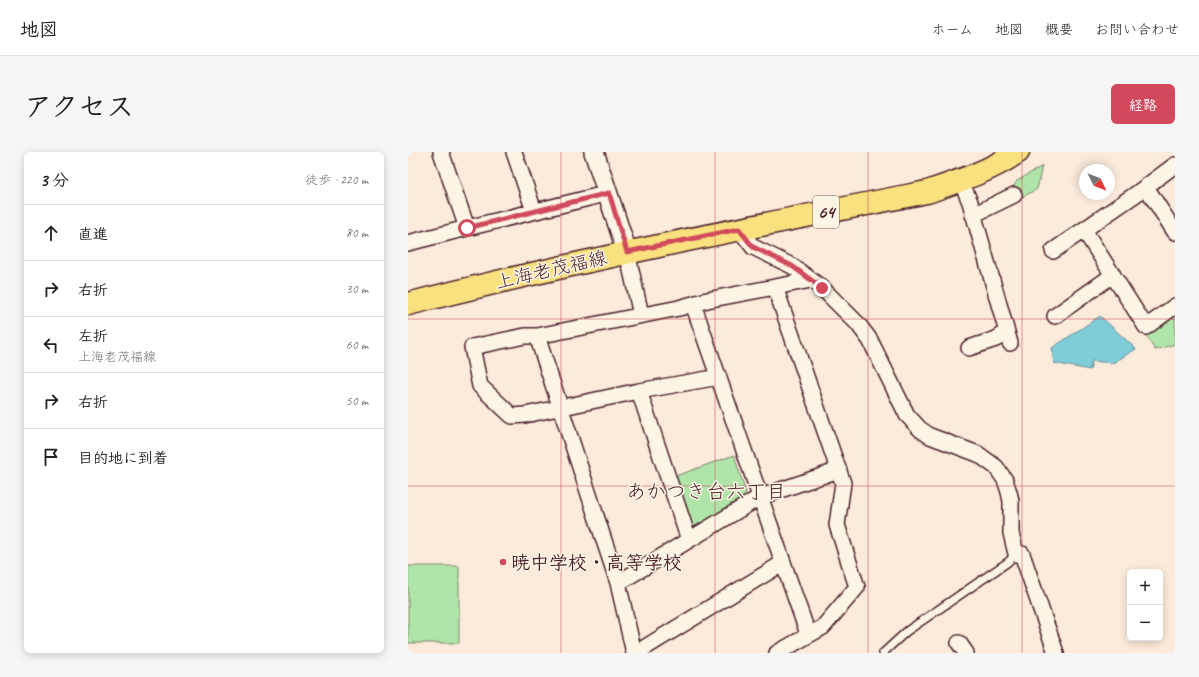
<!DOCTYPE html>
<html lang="ja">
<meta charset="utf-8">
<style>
:root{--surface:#fff;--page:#f6f6f6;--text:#202124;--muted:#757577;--line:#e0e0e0;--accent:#d1495b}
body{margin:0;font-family:Caveat,"Klee One",sans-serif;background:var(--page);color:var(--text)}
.controls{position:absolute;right:12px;bottom:12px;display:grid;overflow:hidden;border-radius:6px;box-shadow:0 2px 10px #0003}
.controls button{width:36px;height:36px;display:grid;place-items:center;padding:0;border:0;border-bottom:1px solid var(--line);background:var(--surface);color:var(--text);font:20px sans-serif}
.compass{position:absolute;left:671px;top:12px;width:36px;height:36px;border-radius:50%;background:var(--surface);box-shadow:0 2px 10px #0003;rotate:132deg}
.stop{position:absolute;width:12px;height:12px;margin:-9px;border:3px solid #d1495b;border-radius:50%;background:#fff}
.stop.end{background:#d1495b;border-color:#fff;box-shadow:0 1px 4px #0008}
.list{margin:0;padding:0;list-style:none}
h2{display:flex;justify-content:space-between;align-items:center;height:52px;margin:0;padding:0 16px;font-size:17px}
h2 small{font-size:13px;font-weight:400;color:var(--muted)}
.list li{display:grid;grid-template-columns:26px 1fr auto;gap:12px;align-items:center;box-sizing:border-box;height:56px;padding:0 16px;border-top:1px solid var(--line)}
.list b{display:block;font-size:15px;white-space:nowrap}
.list p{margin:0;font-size:13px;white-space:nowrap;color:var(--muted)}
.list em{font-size:13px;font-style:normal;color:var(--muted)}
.icon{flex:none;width:22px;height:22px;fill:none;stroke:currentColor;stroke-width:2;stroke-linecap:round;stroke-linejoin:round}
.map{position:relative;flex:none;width:767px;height:501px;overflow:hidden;border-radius:6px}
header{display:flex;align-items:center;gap:24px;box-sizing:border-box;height:56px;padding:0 20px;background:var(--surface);border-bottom:1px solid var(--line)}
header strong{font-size:19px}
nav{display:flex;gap:22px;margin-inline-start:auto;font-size:14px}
.intro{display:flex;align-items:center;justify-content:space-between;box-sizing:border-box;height:96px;padding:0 24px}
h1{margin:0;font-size:28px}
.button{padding:10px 18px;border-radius:6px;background:var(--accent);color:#fff;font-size:14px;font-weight:700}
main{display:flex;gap:24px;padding:0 24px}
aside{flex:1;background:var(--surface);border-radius:6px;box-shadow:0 2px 10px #0003}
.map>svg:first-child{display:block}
.green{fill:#afe5a8;stroke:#7c826a}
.water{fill:#7eceda;stroke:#698894}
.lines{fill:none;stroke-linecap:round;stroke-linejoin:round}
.service-casing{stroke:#4a1f2b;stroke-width:10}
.minor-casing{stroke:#4a1f2b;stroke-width:18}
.tertiary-casing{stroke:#4a1f2b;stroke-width:22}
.primary-casing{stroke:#4a1f2b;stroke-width:25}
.service{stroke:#fcf5e5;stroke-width:7}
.minor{stroke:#fcf5e5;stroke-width:15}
.tertiary{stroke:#fcf5e5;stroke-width:19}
.primary{stroke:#fae180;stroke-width:22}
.route{stroke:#d1495b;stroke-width:5}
.grid{fill:none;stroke:#d1495b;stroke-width:1;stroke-opacity:0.55}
.poi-dot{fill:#d1495b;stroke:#fcf5e5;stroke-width:1.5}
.labels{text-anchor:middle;stroke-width:3;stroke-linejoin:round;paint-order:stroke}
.shield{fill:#fcf5e5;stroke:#7f5f63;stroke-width:1}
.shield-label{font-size:18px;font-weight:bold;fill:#4a1f2b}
.street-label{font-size:19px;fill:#4a1f2b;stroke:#fcf5e5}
.poi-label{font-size:19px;font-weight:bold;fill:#4a1f2b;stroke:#fcf5e5;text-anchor:start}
.neighbourhood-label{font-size:20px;fill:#4a1f2b;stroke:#fcf5e5}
</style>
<header>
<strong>地図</strong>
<nav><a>ホーム</a><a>地図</a><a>概要</a><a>お問い合わせ</a></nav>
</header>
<div class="intro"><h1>アクセス</h1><a class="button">経路</a></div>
<main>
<aside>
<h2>3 分<small>徒歩 · 220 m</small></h2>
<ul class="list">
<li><svg class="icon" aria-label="ahead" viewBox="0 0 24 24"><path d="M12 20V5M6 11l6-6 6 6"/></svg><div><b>直進</b></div><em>80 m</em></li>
<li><svg class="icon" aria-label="right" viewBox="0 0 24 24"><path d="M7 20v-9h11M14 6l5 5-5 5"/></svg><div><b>右折</b></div><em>30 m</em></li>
<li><svg class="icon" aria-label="left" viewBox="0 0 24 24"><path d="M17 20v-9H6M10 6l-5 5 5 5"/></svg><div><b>左折</b><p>上海老茂福線</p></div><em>60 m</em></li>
<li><svg class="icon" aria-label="right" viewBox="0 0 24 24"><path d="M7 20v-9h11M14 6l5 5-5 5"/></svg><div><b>右折</b></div><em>50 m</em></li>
<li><svg class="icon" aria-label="arrive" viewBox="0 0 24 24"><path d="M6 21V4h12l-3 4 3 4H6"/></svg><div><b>目的地に到着</b></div></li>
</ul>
</aside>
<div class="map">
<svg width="767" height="501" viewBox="0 0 767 501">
<rect width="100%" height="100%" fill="#fcebdb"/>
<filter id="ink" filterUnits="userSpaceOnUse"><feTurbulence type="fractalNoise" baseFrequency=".025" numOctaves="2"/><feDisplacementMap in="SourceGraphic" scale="8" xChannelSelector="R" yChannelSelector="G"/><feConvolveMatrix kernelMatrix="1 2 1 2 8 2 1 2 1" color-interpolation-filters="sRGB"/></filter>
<g filter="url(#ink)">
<!-- green -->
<path class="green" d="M634 14 629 37 611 47 604 36 609 29Z
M767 160V192L747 198 737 182Z
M326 303 338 341 335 350 290 377 282 374 265 325Z
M0 414H51V491H0Z"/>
<!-- water -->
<path class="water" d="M692 164 728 197 705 211 684 209 682 218 646 211 644 196Z"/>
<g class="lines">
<!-- service casing -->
<g class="service-casing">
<path id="service" d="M475 501 499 479 600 410 608 402"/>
</g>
<!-- minor casing -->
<g class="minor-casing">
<path id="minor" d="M33 0 59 76 201 41
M106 0 126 59
M553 29 562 50 602 191
M738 35 767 80
M565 63 606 43
M331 77 345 95 384 114 414 136 450 172 462 188 499 263 512 277 522 284 570 302 588 315 597 328 601 340 603 349V381L608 402H614L648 501
M676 78 738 175 767 154
M0 91 59 76
M645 99 728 42 767 13
M219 100 233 163
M367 135 403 128
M285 152 400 482
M647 164 705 123
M129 184H117L64 195 72 234 104 264 117 263 231 239 281 388
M561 196 588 187 599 180
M231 239 311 225
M210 431 352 345 431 318
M551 491 558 501
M226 501 210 431 129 184 271 156 299 148 367 135 435 331 429 373 449 435 415 475 369 501
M228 501 375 411"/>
</g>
<!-- tertiary casing -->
<g class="tertiary-casing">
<path id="tertiary" d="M186 0 219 100"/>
</g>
<!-- primary casing -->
<g class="primary-casing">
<path id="primary" d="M0 152C172 108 346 74 519 40 551 29 582 19 610 0"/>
</g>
<!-- service -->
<use href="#service" class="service"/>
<!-- minor -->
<use href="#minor" class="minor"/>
<!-- tertiary -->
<use href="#tertiary" class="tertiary"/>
<!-- primary -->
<use href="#primary" class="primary"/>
</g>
</g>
<g class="lines" filter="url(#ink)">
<!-- route -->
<path class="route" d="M59 76 201 41 219 100 331 77 345 95 384 114 414 136"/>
</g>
<!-- grid -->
<path class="grid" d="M153 0V501M307 0V501M460 0V501M614 0V501M0 167H767M0 334H767"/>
<!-- markers -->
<circle class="poi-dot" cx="95" cy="410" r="4"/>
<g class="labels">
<!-- shield labels -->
<rect class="shield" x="405" y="44" width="26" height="32" rx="3"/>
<g class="shield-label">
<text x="418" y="66">64</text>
</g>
<!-- street labels -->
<g class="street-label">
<text transform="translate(143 117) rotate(-13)" y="7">上海老茂福線</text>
</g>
<!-- poi labels -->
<g class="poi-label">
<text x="103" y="417">暁中学校・高等学校</text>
</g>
<!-- neighbourhood labels -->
<g class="neighbourhood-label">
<text x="298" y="346">あかつき台六丁目</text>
</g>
</g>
</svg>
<div class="controls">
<button>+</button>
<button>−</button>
</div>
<svg class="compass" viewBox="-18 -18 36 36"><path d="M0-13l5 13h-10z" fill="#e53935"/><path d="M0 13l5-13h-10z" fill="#757577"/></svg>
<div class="stop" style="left:59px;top:76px"></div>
<div class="stop end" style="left:414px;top:136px"></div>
</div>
</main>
